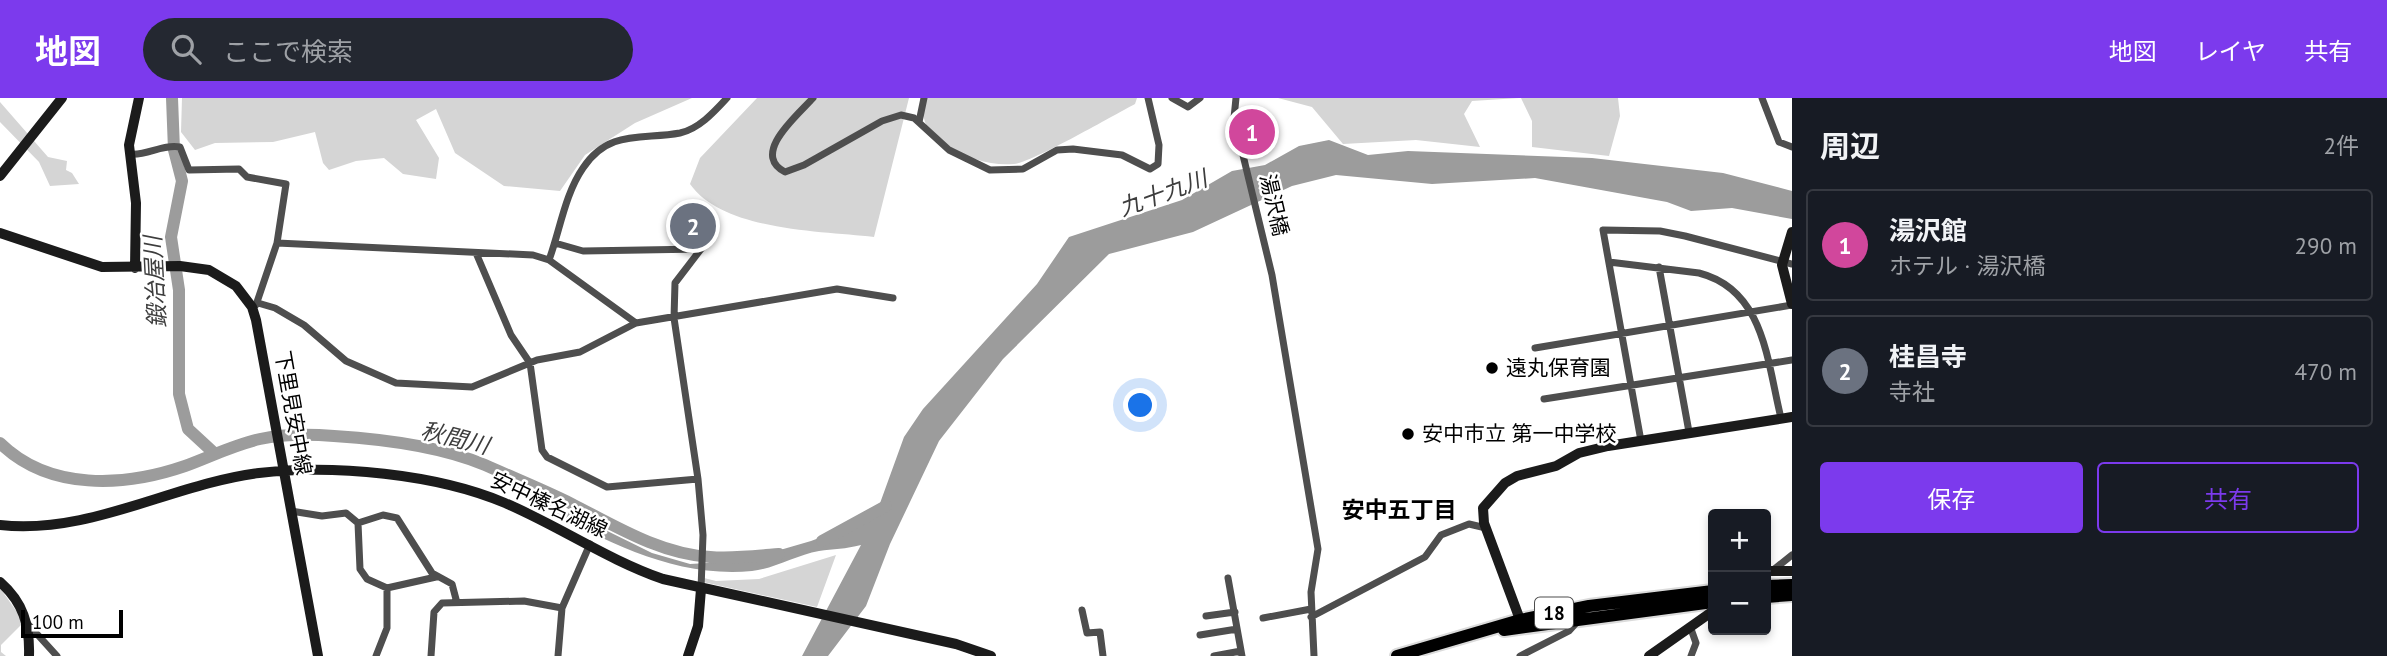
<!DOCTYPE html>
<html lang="ja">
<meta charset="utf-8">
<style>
:root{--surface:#171b24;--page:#242831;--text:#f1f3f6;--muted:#9ea1a6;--line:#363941;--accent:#7c3aed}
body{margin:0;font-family:"PT Sans","Noto Sans JP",sans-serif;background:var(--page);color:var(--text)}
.controls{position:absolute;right:21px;bottom:21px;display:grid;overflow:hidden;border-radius:7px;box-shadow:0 4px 10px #0003}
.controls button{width:63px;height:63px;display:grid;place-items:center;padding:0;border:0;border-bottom:2px solid var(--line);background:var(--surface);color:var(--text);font:35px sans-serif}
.scale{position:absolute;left:21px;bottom:18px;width:102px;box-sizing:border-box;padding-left:7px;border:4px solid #000;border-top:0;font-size:19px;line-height:24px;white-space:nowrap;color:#000;-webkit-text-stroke:5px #fff;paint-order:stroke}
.you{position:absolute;left:1141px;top:308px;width:24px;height:24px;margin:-18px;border:5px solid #fff;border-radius:50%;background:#1a73e8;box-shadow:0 0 0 10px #1a73e833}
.badge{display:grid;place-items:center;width:46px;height:46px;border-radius:50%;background:var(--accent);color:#fff;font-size:23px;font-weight:700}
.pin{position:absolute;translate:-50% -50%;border:4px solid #fff;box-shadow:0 2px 7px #0006}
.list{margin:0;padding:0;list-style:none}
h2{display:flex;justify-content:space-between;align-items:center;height:91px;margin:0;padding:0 28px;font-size:30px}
h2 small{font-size:23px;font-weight:400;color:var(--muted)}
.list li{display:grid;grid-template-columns:46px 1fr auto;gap:21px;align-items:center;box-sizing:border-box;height:112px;margin:0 14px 14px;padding:0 14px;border:2px solid var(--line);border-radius:7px}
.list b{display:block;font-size:26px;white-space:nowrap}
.list p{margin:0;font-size:23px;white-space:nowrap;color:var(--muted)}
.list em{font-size:23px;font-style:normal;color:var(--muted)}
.actions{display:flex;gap:14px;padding:21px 28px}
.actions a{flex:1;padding:16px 0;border:2px solid var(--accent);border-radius:7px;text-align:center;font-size:24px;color:var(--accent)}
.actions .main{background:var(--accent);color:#fff}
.icon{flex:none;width:38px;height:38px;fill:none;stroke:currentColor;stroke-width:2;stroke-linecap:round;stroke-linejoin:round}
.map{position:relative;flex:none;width:1792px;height:558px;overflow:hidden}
header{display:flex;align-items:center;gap:42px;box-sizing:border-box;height:98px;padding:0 35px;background:var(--accent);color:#fff}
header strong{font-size:33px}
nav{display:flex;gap:38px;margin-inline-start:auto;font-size:24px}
.search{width:490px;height:63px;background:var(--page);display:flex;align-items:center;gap:18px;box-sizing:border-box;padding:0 24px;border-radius:38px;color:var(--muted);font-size:26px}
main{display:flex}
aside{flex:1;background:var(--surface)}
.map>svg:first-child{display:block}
.green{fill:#d5d5d5}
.water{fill:#9c9c9c}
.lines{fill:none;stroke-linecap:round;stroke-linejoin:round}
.river{stroke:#9c9c9c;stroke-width:12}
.highway-casing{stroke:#dbdbdb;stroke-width:16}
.street{stroke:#4e4e4e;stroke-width:7}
.secondary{stroke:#1b1b1b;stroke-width:10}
.highway{stroke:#000;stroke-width:12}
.poi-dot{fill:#000;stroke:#fff;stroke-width:2.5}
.labels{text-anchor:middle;stroke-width:5;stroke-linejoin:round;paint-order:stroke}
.shield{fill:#fff;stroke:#4c4c4c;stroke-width:2}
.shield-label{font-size:19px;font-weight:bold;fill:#000}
.street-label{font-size:21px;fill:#000;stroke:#fff}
.poi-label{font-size:21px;fill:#000;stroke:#fff;text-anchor:start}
.water-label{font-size:23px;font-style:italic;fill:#3d3d3d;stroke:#fff}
.neighbourhood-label{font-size:23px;font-weight:bold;fill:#000;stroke:#fff}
</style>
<header>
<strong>地図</strong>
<div class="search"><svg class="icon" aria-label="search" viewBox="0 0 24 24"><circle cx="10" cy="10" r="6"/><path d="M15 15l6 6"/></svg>ここで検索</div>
<nav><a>地図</a><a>レイヤ</a><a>共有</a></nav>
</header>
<main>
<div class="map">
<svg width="1792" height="558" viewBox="0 0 1792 558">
<rect width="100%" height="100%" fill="#fff"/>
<!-- green -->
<path class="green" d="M182 0H692L635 25 585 57 560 93 504 88 455 55 436 11 416 22 439 60 436 81 403 76 384 60 356 63 329 72 323 65 315 34 273 44 215 45 195 52 181 34Z
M757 0H909L874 139C820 133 723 133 690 86L700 60Z
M923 0H1137L1135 6C1112 18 1033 64 1014 66 990 68 968 60 947 49 927 37 921 22 923 0Z
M1278 0H1519L1472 3 1464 16 1480 49 1416 42 1343 46 1312 9Z
M1521 0H1618L1620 18 1609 58 1532 49V23Z
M0 4 48 59 67 63 66 72 72 75 79 86 50 88 39 64 0 24Z
M836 457 817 509 703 484 704 480 716 483 759 481Z
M0 490 24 524 1 547V554L6 558H0Z"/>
<!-- water -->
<path class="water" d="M1329 42 1368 57 1408 53 1592 60 1723 75 1792 93V121L1732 110 1691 113 1667 104 1535 80 1432 86 1336 77 1292 88 1193 134 1109 156 1003 261 939 343 890 446 866 508 828 558H802L861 447C846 451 833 451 819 453 796 457 774 471 752 473 664 481 591 434 515 395L518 389 652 455 690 466 742 463 811 443 875 419 904 339 923 311 1037 186 1069 139 1182 102 1232 73 1265 67 1299 48Z"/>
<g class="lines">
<!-- river -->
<path class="river" d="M172 0 174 52 182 83 171 139 179 192V296L188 331 214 355
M0 345C49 393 124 389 185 368 210 359 233 347 260 341 283 336 310 336 334 338 382 341 440 348 485 367 514 380 544 392 572 406 615 428 660 456 710 459 732 461 757 458 779 456
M822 443 886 408"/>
<!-- highway casing -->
<g class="highway-casing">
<path id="highway" d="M1766 488 1792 487
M1766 499 1792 497
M1504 532 1713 504
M1397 558 1520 522 1589 508 1713 493"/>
</g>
<!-- street -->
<path class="street" d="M813 0C798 17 750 56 785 74L804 67 882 23 901 17 914 20 949 52 990 72 1023 71 1057 52 1073 51 1122 57 1150 71 1158 66 1159 47 1148 0
M1172 0 1188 9 1200 0
M1236 0 1234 20 1272 177 1318 451 1311 494 1314 558
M1762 0 1779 44 1792 49
M919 24 924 0
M130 56C147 58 162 46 180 49L189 72 239 71 247 79 286 86 277 145 256 207
M277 145 533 157 549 162 636 225
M555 145 583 153 701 151
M476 155 511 237 530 265 542 352 547 359 607 389 698 381
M549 162C560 132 565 96 583 70 609 31 642 42 680 35 699 31 715 13 727 0
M1609 164 1699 175C1765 192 1767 264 1781 320
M1659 169 1689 334
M258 205 275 210 304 227 346 263 396 285 472 289 537 262 580 254 636 225 837 191 893 200
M1535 250 1792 207
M1544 301 1792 262
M1641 343 1603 132 1660 133 1685 138 1792 166
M291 413 322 418 346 415 358 425 360 471 367 481 387 490V530L376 558
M358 425 383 417 397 420 432 475 452 486 457 505
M1772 473 1792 457
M1228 480 1242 558
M387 490 436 479
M701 491 703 437 698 381 674 220 675 185 701 151
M1082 512 1087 535 1100 534 1103 558
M1206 518 1235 514
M1311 519 1425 459 1441 437 1469 426 1486 430
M1263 520 1311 511
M27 525 57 558
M1691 531 1696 545 1691 558
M1200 537 1237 531
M431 558 434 514 442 505 524 503 562 510
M558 558 562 510 590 446
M1214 558 1241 553
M1520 558 1569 533 1578 523"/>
<!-- secondary -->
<path class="secondary" d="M0 78 62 0
M1792 134 1782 167 1792 206
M0 135 102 169 180 168 209 172 236 188 252 209 256 222 318 558
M135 170 136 105 129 47 139 0
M0 427C90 437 172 386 259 375 333 366 437 376 505 405 559 428 608 462 663 481L956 546 991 558
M1766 473H1792
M0 484C23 504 30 527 29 558
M1522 527 1484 425 1483 410 1505 385 1517 378 1556 368 1579 355 1608 348 1792 319
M688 558 698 528 701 491
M1649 558 1713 513"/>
<!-- highway -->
<use href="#highway" class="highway"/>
</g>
<!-- markers -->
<g class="poi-dot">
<circle cx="1492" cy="270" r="7"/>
<circle cx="1408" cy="336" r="7"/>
</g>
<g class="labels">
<!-- shield labels -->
<rect class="shield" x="1535" y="499.5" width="38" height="31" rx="5"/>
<g class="shield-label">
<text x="1554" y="522">18</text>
</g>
<!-- street labels -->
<g class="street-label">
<text transform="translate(1274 107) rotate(77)" y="7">湯沢橋</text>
<text transform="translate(293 315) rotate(80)" y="7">下里見安中線</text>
<text transform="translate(549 407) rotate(25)" y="7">安中榛名湖線</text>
</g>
<!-- poi labels -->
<g class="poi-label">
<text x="1506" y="277">遠丸保育園</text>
<text x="1422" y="343">安中市立 第一中学校</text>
</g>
<!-- water labels -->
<g class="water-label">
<text transform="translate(1163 95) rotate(-20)" y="8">九十九川</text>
<text transform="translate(155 184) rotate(-93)" y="8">鍛冶屋川</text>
<text transform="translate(455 340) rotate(14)" y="8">秋間川</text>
</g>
<!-- neighbourhood labels -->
<g class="neighbourhood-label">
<text x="1399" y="420">安中五丁目</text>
</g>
</g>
</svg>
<div class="controls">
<button>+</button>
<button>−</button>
</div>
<div class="scale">100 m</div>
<div class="you"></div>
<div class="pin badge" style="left:1252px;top:34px;background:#d1479c">1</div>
<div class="pin badge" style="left:693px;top:128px;background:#6b7280">2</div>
</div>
<aside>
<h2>周辺<small>2件</small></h2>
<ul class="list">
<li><span class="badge" style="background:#d1479c">1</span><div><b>湯沢館</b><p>ホテル · 湯沢橋</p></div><em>290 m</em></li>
<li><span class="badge" style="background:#6b7280">2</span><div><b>桂昌寺</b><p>寺社</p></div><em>470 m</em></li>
</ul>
<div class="actions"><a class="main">保存</a><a>共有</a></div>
</aside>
</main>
